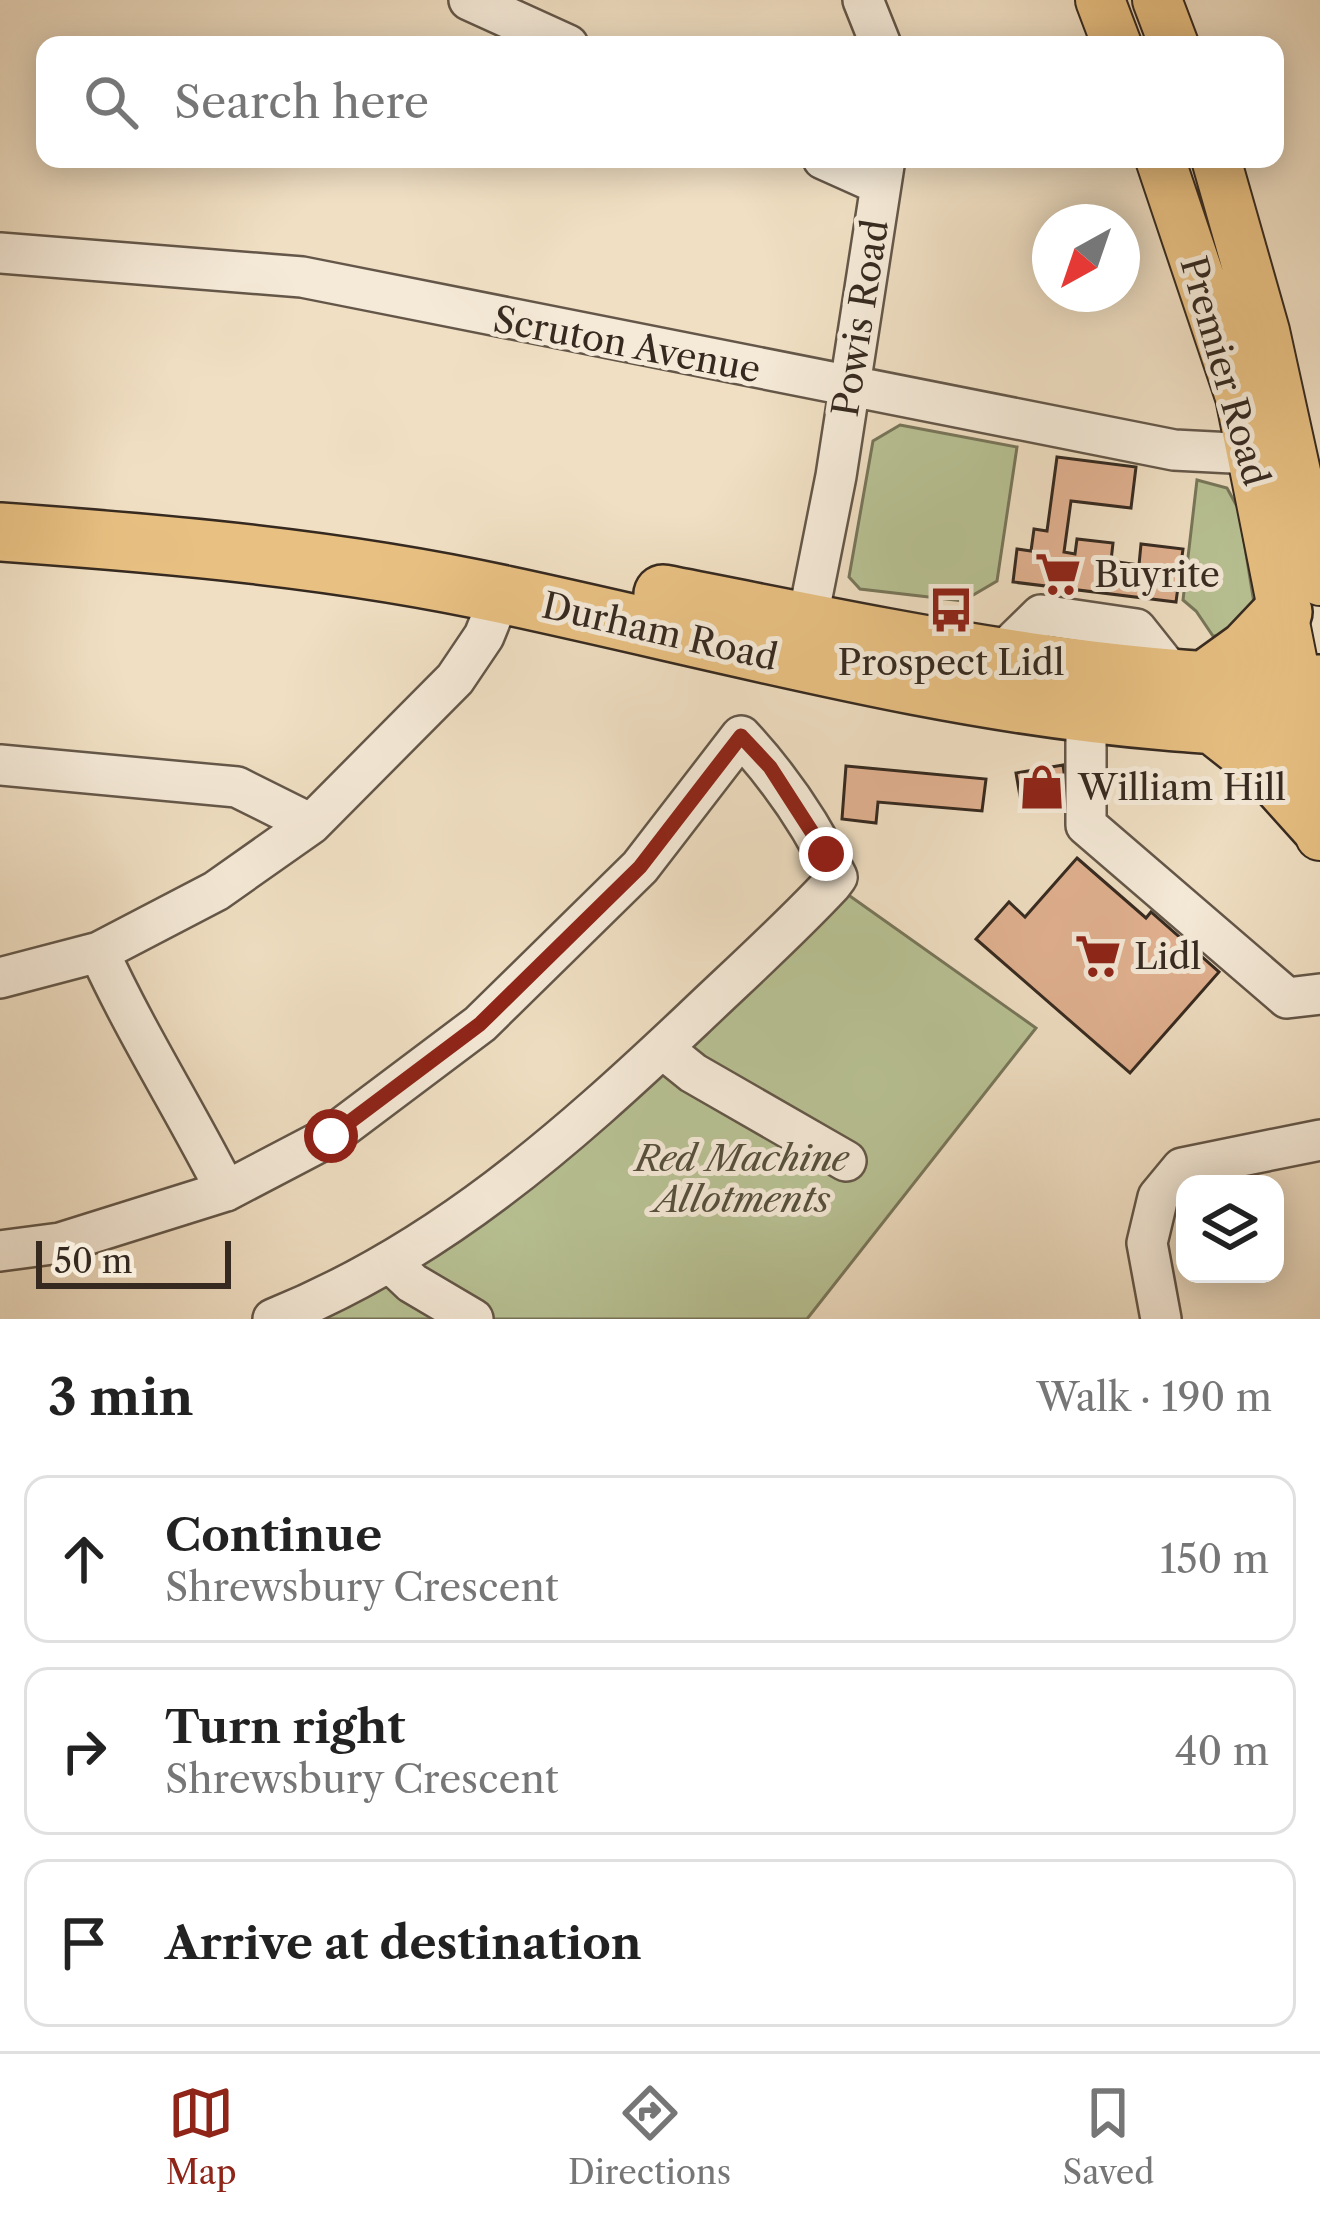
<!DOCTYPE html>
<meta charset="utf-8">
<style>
:root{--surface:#fff;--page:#f6f6f6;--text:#222;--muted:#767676;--line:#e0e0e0;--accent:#8f2418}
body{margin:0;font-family:"Libre Caslon Text",serif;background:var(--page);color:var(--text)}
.controls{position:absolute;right:36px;bottom:36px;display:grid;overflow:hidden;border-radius:24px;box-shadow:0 6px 30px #0003}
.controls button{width:108px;height:108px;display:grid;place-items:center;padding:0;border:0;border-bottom:3px solid var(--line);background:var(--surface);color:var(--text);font:60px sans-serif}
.compass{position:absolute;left:1032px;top:204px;width:108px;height:108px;border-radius:50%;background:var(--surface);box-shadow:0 6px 30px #0003;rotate:220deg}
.scale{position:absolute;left:36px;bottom:30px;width:195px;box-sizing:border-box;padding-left:12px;border:6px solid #362a20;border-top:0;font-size:33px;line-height:42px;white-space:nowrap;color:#362a20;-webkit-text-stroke:9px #f5ead8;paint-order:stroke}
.stop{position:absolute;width:36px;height:36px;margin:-27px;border:9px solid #8f2418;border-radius:50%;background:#fff}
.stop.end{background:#8f2418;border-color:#fff;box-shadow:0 3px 12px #0008}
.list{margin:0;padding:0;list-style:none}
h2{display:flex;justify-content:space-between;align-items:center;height:156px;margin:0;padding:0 48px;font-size:51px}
h2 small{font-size:39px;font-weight:400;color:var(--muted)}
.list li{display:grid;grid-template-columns:78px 1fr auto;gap:36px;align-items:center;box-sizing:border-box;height:168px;margin:0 24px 24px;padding:0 24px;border:3px solid var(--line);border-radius:24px}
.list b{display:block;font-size:45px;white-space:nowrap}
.list p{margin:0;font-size:39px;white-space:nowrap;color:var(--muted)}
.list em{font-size:39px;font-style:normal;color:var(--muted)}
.icon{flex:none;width:66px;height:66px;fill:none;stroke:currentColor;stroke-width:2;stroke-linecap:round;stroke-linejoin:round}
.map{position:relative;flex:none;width:1320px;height:1319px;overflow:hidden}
.search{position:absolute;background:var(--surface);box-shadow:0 6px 30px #0003;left:36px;right:36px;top:36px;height:132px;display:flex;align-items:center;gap:30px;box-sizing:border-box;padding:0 42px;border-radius:24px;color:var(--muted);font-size:45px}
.sheet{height:732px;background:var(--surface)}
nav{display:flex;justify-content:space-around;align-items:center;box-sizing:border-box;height:168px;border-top:3px solid var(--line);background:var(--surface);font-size:33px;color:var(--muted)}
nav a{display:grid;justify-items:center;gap:6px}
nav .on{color:var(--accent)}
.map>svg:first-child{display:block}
.green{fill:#b8c294;stroke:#77765a;stroke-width:3}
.building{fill:#e1b190;stroke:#362a20;stroke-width:3}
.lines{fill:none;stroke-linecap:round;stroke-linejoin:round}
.minor-casing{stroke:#645749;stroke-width:44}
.major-casing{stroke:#362a20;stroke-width:52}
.highway-casing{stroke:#362a20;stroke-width:62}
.minor{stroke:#f5ead8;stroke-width:39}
.major{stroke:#e8c082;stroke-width:48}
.highway{stroke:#e8c082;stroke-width:57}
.route{stroke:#8f2418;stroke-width:15}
.labels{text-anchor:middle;stroke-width:10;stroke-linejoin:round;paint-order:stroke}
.street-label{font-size:36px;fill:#362a20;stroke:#f5ead8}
.poi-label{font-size:36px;fill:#362a20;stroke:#f5ead8;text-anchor:start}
.park-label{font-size:36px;font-style:italic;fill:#56503d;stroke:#f5ead8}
</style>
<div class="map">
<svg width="1320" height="1319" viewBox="0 0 1320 1319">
<rect width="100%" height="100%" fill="#f0dfc3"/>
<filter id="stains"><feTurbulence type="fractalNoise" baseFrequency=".00167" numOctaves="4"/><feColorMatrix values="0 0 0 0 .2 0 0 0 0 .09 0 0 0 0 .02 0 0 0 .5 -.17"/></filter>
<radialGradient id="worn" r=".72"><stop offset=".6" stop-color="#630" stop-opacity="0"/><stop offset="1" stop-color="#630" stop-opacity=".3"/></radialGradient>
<!-- green -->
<path class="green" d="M900 425 1017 447 997 581 963 601 860 589 849 577 873 441Z
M1197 480 1227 488 1239 510 1254 603 1221 636H1213L1196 611 1183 600Z
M840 889 1036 1028 807 1319H288L376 1279Z"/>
<!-- building -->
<path class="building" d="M1057 457 1136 467 1131 508 1071 501 1064 552 1075 554 1077 539 1113 543 1111 561 1139 565 1141 544 1183 549 1176 602 1013 582 1017 549 1031 551 1034 529 1047 531Z
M1063 765 1068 801 1022 808 1016 773Z
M846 766 986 779 982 811 878 802 876 823 842 819Z
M1077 858 1146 918 1151 912 1219 972 1130 1073 976 939 1009 902 1025 917Z"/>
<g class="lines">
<!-- minor casing -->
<g class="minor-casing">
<path id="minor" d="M469 0 568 45
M863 0 881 45
M823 159 881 185
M0 253 302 277 1174 450 1252 454
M807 622 836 476 885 159
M999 656 1041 615 1136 629 1175 678
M1086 715V825L1287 998 1320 994
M0 765 237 787 311 824
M99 952C137 1035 185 1110 226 1191
M0 978 99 952 216 891 311 824 455 679 484 636 501 594
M662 1048 693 1073 846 1161
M0 1251 60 1243 226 1191 331 1136 480 1024 640 867 741 736C780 778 812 825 837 877L831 885C787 932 739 975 693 1019 565 1140 439 1252 273 1319
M392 1264 412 1283 473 1319
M1161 1319 1147 1243 1158 1197 1182 1168 1320 1140"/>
</g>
<!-- major casing -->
<g class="major-casing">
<path id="major" d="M1100 0 1117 45
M1157 0 1174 45
M1160 159 1240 397 1293 663 1320 836
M1216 159 1265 331 1320 581"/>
</g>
<!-- highway casing -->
<g class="highway-casing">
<path id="highway" d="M0 532C169 544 340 559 505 595 725 642 941 703 1166 721 1217 725 1268 731 1320 728
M663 594C879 636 1099 686 1320 684
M1204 681 1247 650 1283 612
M1214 725 1266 766 1318 824"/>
</g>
<!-- minor -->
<use href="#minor" class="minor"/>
<!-- major -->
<use href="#major" class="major"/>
<!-- highway -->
<use href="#highway" class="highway"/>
</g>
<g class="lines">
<!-- route -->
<path class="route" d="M331 1136 480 1024 640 867 741 736 770 767 826 854"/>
</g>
<!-- icons -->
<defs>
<g id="supermarket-bare" transform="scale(3.6)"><path d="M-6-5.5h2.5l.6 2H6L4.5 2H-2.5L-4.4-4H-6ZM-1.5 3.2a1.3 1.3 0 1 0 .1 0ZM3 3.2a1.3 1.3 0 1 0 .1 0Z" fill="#8f2418" stroke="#f5ead8" stroke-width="2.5" paint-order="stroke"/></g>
<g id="bus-bare" transform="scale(3.6)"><path d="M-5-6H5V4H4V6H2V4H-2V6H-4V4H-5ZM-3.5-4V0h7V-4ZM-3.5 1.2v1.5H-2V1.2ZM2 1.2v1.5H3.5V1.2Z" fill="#8f2418" stroke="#f5ead8" stroke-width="2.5" paint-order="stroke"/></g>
<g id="shop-bare" transform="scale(3.6)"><path d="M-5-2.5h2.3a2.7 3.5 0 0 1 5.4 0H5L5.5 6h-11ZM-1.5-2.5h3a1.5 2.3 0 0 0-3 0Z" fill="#8f2418" stroke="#f5ead8" stroke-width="2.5" paint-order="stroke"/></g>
</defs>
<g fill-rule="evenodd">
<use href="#supermarket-bare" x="1058" y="574"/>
<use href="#bus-bare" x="951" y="610"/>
<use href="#shop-bare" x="1042" y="787"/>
<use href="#supermarket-bare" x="1098" y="956"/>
</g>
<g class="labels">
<!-- street labels -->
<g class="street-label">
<text transform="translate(860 318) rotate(-81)" y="13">Powis Road</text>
<text transform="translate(627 344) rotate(11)" y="13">Scruton Avenue</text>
<text transform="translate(1225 371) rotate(74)" y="13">Premier Road</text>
<text transform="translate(660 631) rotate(13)" y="13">Durham Road</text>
</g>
<!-- poi labels -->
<g class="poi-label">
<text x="1094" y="587">Buyrite</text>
<text x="951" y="675" text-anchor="middle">Prospect Lidl</text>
<text x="1078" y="800">William Hill</text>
<text x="1134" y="969">Lidl</text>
</g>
<!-- park labels -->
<g class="park-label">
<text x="742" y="1171">Red Machine<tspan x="742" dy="41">Allotments</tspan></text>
</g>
</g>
<rect width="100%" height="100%" filter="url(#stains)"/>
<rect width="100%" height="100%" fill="url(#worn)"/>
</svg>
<div class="controls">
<button><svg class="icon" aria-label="layers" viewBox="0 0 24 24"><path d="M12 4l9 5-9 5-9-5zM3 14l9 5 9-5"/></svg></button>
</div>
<svg class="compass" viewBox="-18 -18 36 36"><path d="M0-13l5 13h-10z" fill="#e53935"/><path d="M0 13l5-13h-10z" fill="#767676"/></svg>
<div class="scale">50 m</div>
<div class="stop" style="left:331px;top:1136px"></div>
<div class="stop end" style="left:826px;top:854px"></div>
<div class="search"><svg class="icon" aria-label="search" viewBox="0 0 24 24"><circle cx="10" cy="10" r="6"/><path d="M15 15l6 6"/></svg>Search here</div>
</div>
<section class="sheet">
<h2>3 min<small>Walk · 190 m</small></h2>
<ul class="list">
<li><svg class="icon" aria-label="ahead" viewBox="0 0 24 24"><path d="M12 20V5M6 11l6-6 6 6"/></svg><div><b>Continue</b><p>Shrewsbury Crescent</p></div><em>150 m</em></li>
<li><svg class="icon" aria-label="right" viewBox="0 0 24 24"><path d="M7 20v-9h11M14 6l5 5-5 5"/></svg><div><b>Turn right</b><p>Shrewsbury Crescent</p></div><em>40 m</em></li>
<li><svg class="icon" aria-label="arrive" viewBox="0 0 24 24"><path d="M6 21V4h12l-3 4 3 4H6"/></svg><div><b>Arrive at destination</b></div></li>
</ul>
</section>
<nav>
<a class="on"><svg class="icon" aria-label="map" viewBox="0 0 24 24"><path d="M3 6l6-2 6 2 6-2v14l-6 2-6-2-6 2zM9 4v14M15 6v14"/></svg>Map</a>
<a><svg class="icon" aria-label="directions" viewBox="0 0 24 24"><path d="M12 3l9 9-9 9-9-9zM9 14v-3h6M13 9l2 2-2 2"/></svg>Directions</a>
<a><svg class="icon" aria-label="saved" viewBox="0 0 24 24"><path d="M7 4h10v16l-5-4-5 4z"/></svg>Saved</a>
</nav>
